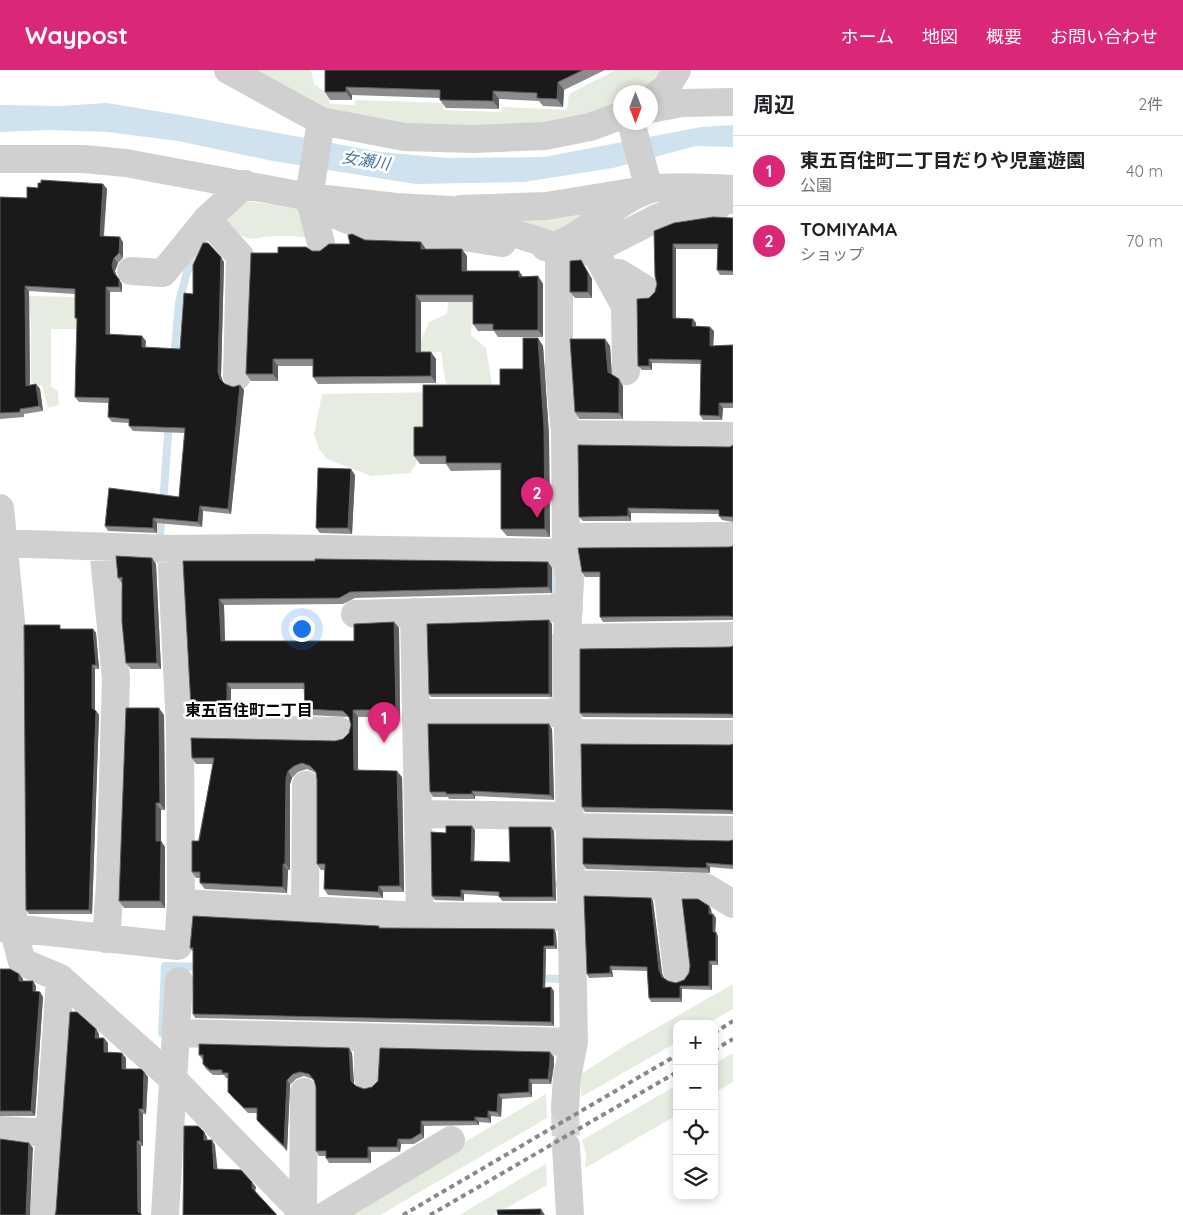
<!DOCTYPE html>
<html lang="ja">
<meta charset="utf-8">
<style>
:root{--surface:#fff;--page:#f2f2f2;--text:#202124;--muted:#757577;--line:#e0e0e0;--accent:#db2777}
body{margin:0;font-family:Quicksand,"Noto Sans JP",sans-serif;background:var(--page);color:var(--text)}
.controls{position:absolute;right:15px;bottom:15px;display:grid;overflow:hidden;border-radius:10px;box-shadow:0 2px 8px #0003}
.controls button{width:45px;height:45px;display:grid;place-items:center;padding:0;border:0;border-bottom:1px solid var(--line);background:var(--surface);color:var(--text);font:25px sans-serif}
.compass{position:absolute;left:613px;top:15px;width:45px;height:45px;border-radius:50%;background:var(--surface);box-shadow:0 2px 8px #0003;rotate:180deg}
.you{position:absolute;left:301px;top:558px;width:18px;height:18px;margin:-12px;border:4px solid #fff;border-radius:50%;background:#1a73e8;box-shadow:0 0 0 8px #1a73e833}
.badge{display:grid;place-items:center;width:32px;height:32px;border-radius:50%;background:var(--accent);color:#fff;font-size:16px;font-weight:700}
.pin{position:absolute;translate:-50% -41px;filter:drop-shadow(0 1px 2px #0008)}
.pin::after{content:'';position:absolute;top:26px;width:18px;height:15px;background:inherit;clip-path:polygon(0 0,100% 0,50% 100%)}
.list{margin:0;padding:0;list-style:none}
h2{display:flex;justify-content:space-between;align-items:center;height:65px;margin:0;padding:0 20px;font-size:21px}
h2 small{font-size:16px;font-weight:400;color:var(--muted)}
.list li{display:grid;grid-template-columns:32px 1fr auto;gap:15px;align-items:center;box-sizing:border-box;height:70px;padding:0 20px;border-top:1px solid var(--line)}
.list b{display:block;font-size:19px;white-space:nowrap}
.list p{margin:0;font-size:16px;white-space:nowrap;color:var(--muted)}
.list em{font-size:16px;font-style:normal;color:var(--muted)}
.icon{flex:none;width:28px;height:28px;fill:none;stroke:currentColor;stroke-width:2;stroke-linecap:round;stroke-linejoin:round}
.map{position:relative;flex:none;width:733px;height:1145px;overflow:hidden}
header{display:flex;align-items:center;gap:30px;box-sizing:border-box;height:70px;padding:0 25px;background:var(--accent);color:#fff}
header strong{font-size:24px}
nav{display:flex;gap:28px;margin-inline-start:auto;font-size:18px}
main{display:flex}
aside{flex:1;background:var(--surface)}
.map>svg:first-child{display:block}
.green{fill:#e6ecdf}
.water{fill:#cfe2ee}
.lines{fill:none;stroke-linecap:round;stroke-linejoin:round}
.stream{stroke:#cfe2ee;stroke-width:8}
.minor-tunnel{stroke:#d6d6d6;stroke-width:28;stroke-dasharray:28 14;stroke-linecap:butt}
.minor{stroke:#d0d0d0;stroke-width:28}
.rail{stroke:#888;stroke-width:4;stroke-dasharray:5 4;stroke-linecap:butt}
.wall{fill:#8c8c8c}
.shaded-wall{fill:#5f5f5f}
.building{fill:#1a1a1a;stroke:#5f5f5f}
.labels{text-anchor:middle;stroke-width:5;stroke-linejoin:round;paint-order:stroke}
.water-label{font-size:16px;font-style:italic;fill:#3f7597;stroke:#fff}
.neighbourhood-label{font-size:16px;font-weight:bold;fill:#000;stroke:#fff}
</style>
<header>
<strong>Waypost</strong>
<nav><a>ホーム</a><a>地図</a><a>概要</a><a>お問い合わせ</a></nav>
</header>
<main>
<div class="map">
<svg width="733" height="1145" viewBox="0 0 733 1145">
<rect width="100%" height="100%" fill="#fff"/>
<!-- green -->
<path class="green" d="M244 0H311L314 14 328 24 329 34 355 35V30L443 33V40L501 42 502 37 567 40 569 24 616 0H665L649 22H620V41L551 60 358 53Z
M241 130 303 140 309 168C299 167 288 165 278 166 249 167 250 176 225 152L226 146Z
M614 132 561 163 547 162 504 146Z
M474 212 471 265 486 278 493 320 427 362H417L416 394 410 403 371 406 327 389 319 379 314 365 322 324 441 322 446 314 441 282 420 283V272L429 252 447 244 450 213Z
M27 226 77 227 76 259H51V317L58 321 59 335 48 338 42 315 31 313V249Z
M733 914V939L707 954H677V972L581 1027V1004L623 977Z
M733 983V1012L714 1023V994Z
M677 1015V1045L585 1098 586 1085 582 1070Z
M546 1024 547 1048 380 1145H342Z
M546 1094 547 1115 494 1145H459Z"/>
<!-- water -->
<path class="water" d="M107 33 186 46 380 82 448 88 544 87 701 57 733 55V77L696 76 613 98 524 112 415 114 273 91 178 71 107 62 49 60 0 62V35L60 36Z"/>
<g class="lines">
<!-- stream -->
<path class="stream" d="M174 289 179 232 187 202 201 183
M163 433 169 352
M160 465 162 445
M554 491 555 534
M552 639 554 568
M537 908 559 909
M162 963 165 896 203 897"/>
<!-- minor-tunnel -->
<path class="minor-tunnel" d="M565 1038 566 1076"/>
<!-- minor -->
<path class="minor" d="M228 0 321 51 404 67 473 69 545 66 590 57 620 46
M650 30 666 18 677 0
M650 39 682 33 733 32
M631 52 649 119
M0 89H84L126 93 309 127 396 137 451 140 482 153 573 182 594 180 657 148 673 142 718 136 719 129 733 130
M321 138C337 148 356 150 371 161L451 165 502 173
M461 139 546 136 632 122
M207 149 240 186 237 306
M321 173 309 127 321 51
M559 176V300L565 364 566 483 570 510 567 568 568 663 574 972 567 1007 565 1038
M545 177C580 174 612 131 648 120 663 115 716 118 733 119
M594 180 625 236 626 301
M131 201 163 203 207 149 245 114
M607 203H619L645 219
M565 364 733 366
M0 438 12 562 13 858 22 892 60 908 172 1008 305 1145
M566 467 733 466
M0 473 171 479 262 478 566 483
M103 477 116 608 110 814 106 869
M171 479 180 658 181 833 420 846 571 847
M414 542 420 846
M355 544 569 538
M567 568 733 566
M416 643H568
M180 658 340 661
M568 663 733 664
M418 744 569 746
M569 757 733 760
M570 814 705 817 733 834
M667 816 677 901
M305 838 306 715
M0 858H13L178 876 181 833
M176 963 574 972
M368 968V1008
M0 1060 49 1063
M566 1076 570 1145
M303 1143 304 1022
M44 1145 60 908
M165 1145 179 911
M326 1145 451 1070"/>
<!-- rail -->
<path class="rail" d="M714 963 733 951
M714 980 733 969
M403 1145 677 985
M430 1145 677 1002"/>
</g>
<!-- wall -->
<path class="wall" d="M325 0H605L564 20 563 37 543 36 539 31 499 29V39L446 38 440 30V28L352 25V30H330L325 22Z
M103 114 107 119 104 166 123 172V188L118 193 115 201 117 207 122 214V222H110V264L146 271 145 278 180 279 193 224 224 192 221 306 223 312 225 314 233 317 240 315 244 320 231 444 203 441 202 457 157 453V463L108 461 105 456 179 427 185 363 133 361 129 356V353L112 352 108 347 109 333 79 332 75 327 77 251 75 248V224L29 221 30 315 36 314 40 319 43 341 24 344V347L0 349V127L27 128 38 118Z
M733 148V205H720L717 200V179H676V248L693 249 696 253V256L714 261 713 276 733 275V338H723L722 350H703L700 345 701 294 652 293V300H642L638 296 649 228 655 222 657 214 654 161Z
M365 170 421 172 425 179 467 186V201L523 207 538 206 543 214V267H498L494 261H478L473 254V232H421V282L436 289V313L318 314 313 307V296H278V311H251L246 304 278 183 320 181 350 174Z
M585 197 592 209V228H575L570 222Z
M538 268 543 276 549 365 550 467 507 466 501 459V400L451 401 446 394H420L414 386 423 357 500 315 523 299Z
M605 269 610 276 612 305 623 316V349H579L575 342Z
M733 375V452L722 450 719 446V444L631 443V451H583L579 447Z
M355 405 352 464 320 463 316 458Z
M733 476V550L603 552 600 547V507H585L582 502Z
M183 491 548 492 552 498V523L355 528 343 534 224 535 225 571H354L394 552 399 558 400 647H358V700L402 707 404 822H383V828L328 825 324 819V800H321L317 794V709L316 704 314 702 307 699 298 702 292 708 290 714V800H288L287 823 205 819 200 813V808H196L192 802 213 694H196L192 688 335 671 343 669 349 663 351 655 350 650 348 647 309 645 305 639 304 619H231V643H195L191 637Z
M156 494 161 599H131L126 593 122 514 118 508Z
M552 554V627H431L429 624Z
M63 559H93L96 563 99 599H95V640L96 641 99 645 92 844H29L26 840Z
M733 576V648L583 647 580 643Z
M164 645 165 740H161V771L165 777V838H124L119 831Z
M552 659 554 730 475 726V729H449L448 727H433L430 722Z
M733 674V744L585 742 582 737Z
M475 760 474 791 510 792 554 761 556 831H502L499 826 464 824V831L435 830 432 826 446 763Z
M733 770V799L710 797V803L586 799 583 794Z
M651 828 653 831 662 903 664 908 668 911 676 913 684 910 689 903 709 836 711 839 712 844H713L716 848 715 862 718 866V895H712V920L682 919V932H651L649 928 648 901 612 900 613 907 589 908 587 904Z
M380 858 554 859 556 863 557 879H546L545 918 554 921V956L195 948 193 944V881H192L190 878Z
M0 899 19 904 23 909V911L36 916V922H40L43 927 35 1046H0Z
M96 959 99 964V968L108 973V982L126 988V999L144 1002 148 1007 146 1044H143V1076H141V1143L56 1141Z
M352 983 354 1014 356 1016 364 1019 554 987V995L551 1014H532V1027L502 1029 501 1047 491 1046V1053L479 1052V1055L424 1056V1068L414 1074H401L400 1082H371V1093H329L326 1088V1086H319L316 1081V1017L315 1012 312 1009 304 1006 296 1009 290 1015 287 1081 261 1055 257 1050V1043H248L232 1027 228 1022V1008H226L224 1005H213L206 999 203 994V990L199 985Z"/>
<!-- shaded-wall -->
<path class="shaded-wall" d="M558 12 564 20 563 37 557 29Z
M346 17 352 25V30L346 22Z
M493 21 499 29V39L493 31Z
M103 114 107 119 103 171 100 166Z
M120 167 123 172V188L119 183Z
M421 172 426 179H421Z
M673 174 676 179V253L673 248Z
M462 179 467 186V208L462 201Z
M221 187 224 192 221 306 224 314 220 309 218 301Z
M114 188 118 193 115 201 117 208 114 203 112 195Z
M581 190 592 209V228L588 222Z
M519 201 524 208 519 207Z
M538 206 543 214V267L538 260Z
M119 209 122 214V222L119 217Z
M25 216 29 221 30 321 26 316Z
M106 217 110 222V269L106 264Z
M416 225 421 232V290L416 282Z
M693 249 696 253V261L692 256Z
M710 257 714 261 713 280 710 276Z
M142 266 146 271 145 282 142 277Z
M538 268 543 276 549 365 550 467 545 459Z
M605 269 610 276 612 309 608 302Z
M431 282 436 289V313L431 306Z
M273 289 278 296V311L273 304Z
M649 289 652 293V300L649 296Z
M619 309 623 316V349L619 343Z
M36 314 40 319 43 341 39 336Z
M240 315 244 320 231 444 228 439Z
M719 333 723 338 722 350 719 346Z
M351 399 355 405 352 464 348 458Z
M200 436 203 441 202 457 198 452Z
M628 438 631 443V451L628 446Z
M153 448 157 453V463L153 458Z
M152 488 156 494 161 599 157 593Z
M548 492 552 498V523L548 517Z
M219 529 224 535 225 577 221 571Z
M549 550 552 554V627L549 624Z
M394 552 399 558 400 647 396 640Z
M93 559 96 563 99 599 96 595Z
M92 595 95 599V643L92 638Z
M227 613 231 619V643L227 637Z
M159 638 164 645 165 740 160 733Z
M353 640 358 647V706L354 700Z
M96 641 99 645 92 844 89 840Z
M549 654 552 659 554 730 550 725Z
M288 701 292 708 290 714V800L285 794 286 708Z
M397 701 402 707 404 822 400 816Z
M472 721 475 726V729L472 724Z
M156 733 161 740V771L165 777V838L160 831 156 771Z
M472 756 475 760 474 795 471 791Z
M551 757 554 761 556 831 553 827Z
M706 793 710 797V803L707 798Z
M283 794 288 800 287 823 283 817Z
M379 816 383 822V828L378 822Z
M461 820 464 824V831L461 827Z
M651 828 653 831 662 903 665 911 659 900Z
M709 836 711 839 712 848 709 844Z
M713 844 716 848 715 866 713 862Z
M554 859 556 863 557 879 554 876Z
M716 862 718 866V895L716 891Z
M544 876 546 879 545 921 543 918Z
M709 891 712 895V920L709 916Z
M610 896 612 900 613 907 610 903Z
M19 904 23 909V916L19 911Z
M33 911 36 916V926L33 921Z
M680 916 682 919V932L680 928Z
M551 917 554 921V956L551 952Z
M40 922 43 927 35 1046 31 1041Z
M96 959 99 964V973L95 968Z
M104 968 108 973V987L104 982Z
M349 978 352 983 354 1015 351 1011Z
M550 982 554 987V995L551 1014 548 1009Z
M122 983 126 988V1004L122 999Z
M144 1002 148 1007 146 1044 143 1039Z
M529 1009 532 1014V1027L529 1022Z
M287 1010 290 1015 287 1081 284 1076Z
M498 1024 502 1029 501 1047 497 1042Z
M139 1039 143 1044V1076L140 1071Z
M488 1041 491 1046V1053L488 1048Z
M475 1047 479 1052V1055L475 1051Z
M421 1051 424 1056V1068L421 1063Z
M204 1062 207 1067 208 1075 204 1070Z
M398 1069 401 1074 400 1082 397 1077Z
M212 1070 215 1075 218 1104 214 1099Z
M137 1071 141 1076V1143L142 1145H139L138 1142Z
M29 1073 33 1078 30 1145H26Z
M368 1077 371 1082V1093L368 1088Z
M252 1112 256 1117 255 1123 252 1118Z
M541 1139 545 1145H541Z"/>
<!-- building -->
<path class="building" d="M325 0H583L558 12 557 29 537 28V23L493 21V31L440 30V20L346 17V22H325Z
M41 110 103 114 100 166 120 167 119 183 114 188 112 195 114 203 119 209V217H106V264L142 266V277L180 279 184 223 193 224V195L203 173H208L221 187 218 301 220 309 225 314 233 317 240 315 228 439 200 436 198 452 153 448V458L105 456 109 418 179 427 185 358 129 356V349L108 347 109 328 75 327 77 248H75V219L25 216 26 316 36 314 39 336 20 339V342L0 343V127L27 128V117L38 118V113H41Z
M713 147 733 148V201L717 200 718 174H673V248L693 249 692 256 710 257V276L733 275V333H719V346L700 345 701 290 649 289V296H638L637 229 649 228 655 222 657 214 655 206 654 161 674 153Z
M352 164 365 170 421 172V179H462V201H519V207L538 206V260H493V254H473V225H416V282H431V306L313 307V289H273V304H246L251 183H278V177H306L312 181H320L329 174H350L348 165Z
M581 190 588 203V222H570V191Z
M523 268H538L544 357 545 459H501V393H446V386H414V357H423V315H500V299H523Z
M570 269H605L608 302 619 309V343L575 342Z
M578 375 730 377 733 375V447L719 446V440L628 438V446L579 447Z
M318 398 351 399 348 458H316Z
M733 476V547L730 546 600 547V502H582L578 478 730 477Z
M116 486 152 488 157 593H126L122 552V507L118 508Z
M315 489 548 492V517L350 522 339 528 219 529 221 571H354V554L394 552 396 640H353L354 700 397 701 400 816H379L378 822 324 819 325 794H317V709L316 702 310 696 302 693 294 696 288 701 286 708 285 794H283V817L200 813V802H192V771H199L214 688H192L191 668 335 671 343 669 349 663 351 655 349 647 343 641 305 639 304 613H227V637H191L183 491H315Z
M549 550V624H429L427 554Z
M24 555H60V559H93L96 595H92V638L96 641 89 840H26Z
M733 576V645L730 644 580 643V579L730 577Z
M126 638H159L160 733H156V771H161L160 831H119Z
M428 654H549L550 725 472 721V724H446V722H430Z
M581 674 730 675 733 674V741L730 740 582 737Z
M446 756H472L471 791 510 792 509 757H551L553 827H499V822L461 820V827L432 826 431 762 446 763Z
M583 768 729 771 733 770V795L706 793 707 798 583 794Z
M584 826 651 828 659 900 662 907 668 911 676 913 684 910 689 903 690 896 682 829H698L709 836V844H713V862H716V891H709V916H680V928H649L647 897 610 896V903L587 904Z
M193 846 379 856V858L554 859V876H544L543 918 551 917V952L193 944V878H190Z
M0 899H10L19 904V911H33V921L40 922 31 1041H0Z
M70 942H77L96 959 95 968H104V982L122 983V999H141L144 1002 143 1039H139L140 1071H137L138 1142 141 1143 140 1145H55L56 1141Z
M199 974 349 978 351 1011 356 1016 364 1019 372 1017 378 1011 380 978 550 982V990L548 1009H529V1022L498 1024 497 1042 488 1041V1048L475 1047V1051H421V1063L411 1069H398L397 1077H368V1088H326V1081H316V1017L314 1010 309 1004 300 1002 293 1004 287 1010 284 1076 257 1050V1038H244L228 1022V1003H222V1000H210L203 994V985H199Z
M184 1056H198L204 1062V1070H212L214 1099 241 1100 252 1112V1118L277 1145H183Z
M0 1069 29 1073 26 1145H0Z
M541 1139V1145H498L497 1140Z"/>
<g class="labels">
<!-- water labels -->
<g class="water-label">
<text transform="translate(366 90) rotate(9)" y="6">女瀬川</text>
</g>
<!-- neighbourhood labels -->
<g class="neighbourhood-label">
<text x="249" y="646">東五百住町二丁目</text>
</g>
</g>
</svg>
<div class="controls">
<button>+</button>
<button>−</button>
<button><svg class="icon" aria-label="locate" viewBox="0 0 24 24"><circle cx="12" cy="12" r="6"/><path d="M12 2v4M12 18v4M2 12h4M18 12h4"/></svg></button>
<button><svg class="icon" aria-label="layers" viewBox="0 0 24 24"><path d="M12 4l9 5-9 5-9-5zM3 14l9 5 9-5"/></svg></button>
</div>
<svg class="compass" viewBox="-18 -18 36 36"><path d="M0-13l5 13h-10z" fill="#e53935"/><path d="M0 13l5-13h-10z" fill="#757577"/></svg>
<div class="you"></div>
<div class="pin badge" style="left:384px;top:673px">1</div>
<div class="pin badge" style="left:537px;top:448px">2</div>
</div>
<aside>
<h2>周辺<small>2件</small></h2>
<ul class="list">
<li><span class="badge">1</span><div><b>東五百住町二丁目だりや児童遊園</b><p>公園</p></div><em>40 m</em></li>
<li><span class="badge">2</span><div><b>TOMIYAMA</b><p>ショップ</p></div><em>70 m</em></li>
</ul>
</aside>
</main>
